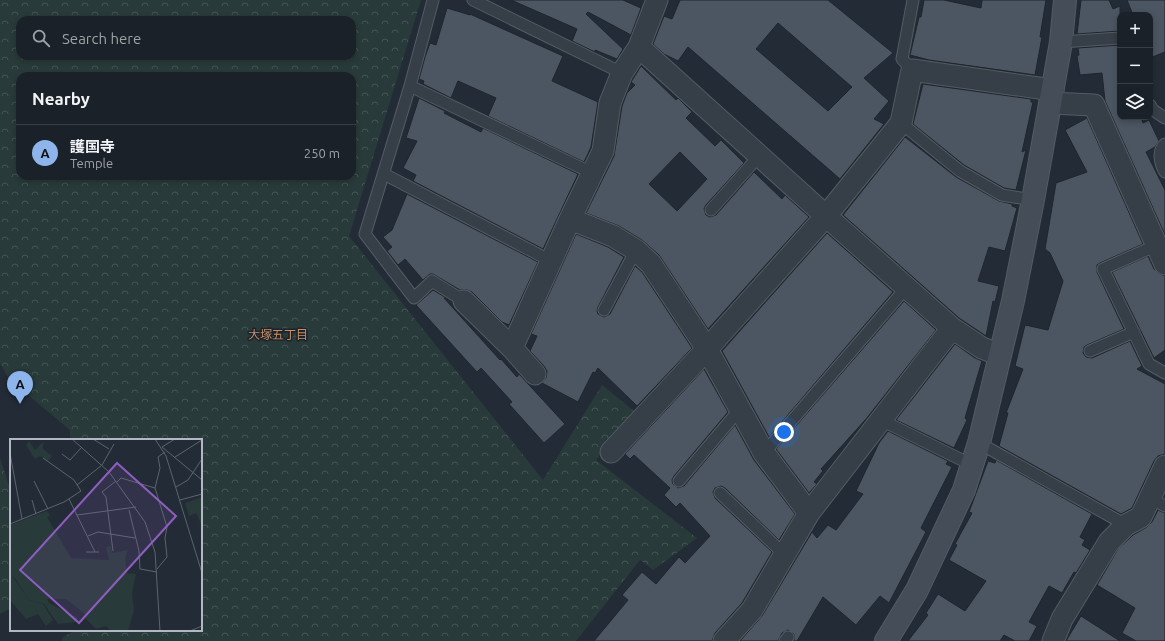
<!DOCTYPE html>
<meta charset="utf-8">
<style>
:root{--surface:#1a2128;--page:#272e34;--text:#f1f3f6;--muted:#9fa3a8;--line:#383e45;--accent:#8db5ec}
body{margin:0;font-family:Ubuntu,"Noto Sans JP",sans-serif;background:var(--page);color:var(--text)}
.controls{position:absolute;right:12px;top:12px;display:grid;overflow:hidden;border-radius:8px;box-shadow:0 2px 6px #0003}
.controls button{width:36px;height:36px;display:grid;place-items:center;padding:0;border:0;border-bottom:1px solid var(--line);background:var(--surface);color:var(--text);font:20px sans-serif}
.you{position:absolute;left:784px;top:432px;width:14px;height:14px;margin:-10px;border:3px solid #fff;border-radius:50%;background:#1a73e8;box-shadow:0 0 0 6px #1a73e833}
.badge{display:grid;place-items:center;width:26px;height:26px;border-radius:50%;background:var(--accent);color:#111;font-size:13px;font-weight:700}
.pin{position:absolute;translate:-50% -33px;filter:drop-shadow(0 1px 2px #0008)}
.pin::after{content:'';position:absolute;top:21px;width:14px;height:12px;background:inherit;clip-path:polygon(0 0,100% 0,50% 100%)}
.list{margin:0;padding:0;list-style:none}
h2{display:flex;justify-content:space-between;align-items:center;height:52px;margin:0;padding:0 16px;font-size:17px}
h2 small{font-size:13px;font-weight:400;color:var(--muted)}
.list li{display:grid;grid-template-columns:26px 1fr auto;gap:12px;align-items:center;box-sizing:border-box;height:56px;padding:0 16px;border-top:1px solid var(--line)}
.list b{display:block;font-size:15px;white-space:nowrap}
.list p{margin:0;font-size:13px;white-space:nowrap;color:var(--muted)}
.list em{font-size:13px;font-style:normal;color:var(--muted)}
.icon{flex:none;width:22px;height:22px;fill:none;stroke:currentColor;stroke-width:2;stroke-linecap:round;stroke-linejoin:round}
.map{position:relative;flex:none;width:1165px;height:641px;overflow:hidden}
.search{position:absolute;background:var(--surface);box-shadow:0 2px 6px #0003;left:16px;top:16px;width:340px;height:44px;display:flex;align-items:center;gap:10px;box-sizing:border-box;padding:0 14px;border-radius:12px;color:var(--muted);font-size:15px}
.panel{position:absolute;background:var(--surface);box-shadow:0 2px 6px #0003;left:16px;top:72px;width:340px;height:108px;border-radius:12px}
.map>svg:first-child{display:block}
.forest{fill:url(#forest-crowns);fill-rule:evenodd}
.building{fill:#4b5662;stroke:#1e252d;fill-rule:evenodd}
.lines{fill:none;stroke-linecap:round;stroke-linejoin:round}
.lane-casing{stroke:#545b64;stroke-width:13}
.street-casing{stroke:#545b64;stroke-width:23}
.secondary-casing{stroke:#545b64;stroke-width:24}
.lane{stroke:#363e47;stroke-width:11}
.street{stroke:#363e47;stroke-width:21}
.secondary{stroke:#454d59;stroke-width:22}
.labels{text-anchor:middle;stroke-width:3;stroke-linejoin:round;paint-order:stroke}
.neighbourhood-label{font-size:12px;fill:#c88e67;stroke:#1c232b}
.inset-road{fill:none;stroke:#5c646e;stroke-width:1}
.view{fill:#8e5dc0;fill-opacity:0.15;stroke:#8e5dc0;stroke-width:2}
.inset-edge{fill:none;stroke:#b1b8c3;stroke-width:2}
</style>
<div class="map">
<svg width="1165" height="641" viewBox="0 0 1165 641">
<defs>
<pattern id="forest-crowns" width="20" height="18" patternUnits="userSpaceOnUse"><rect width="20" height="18" fill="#283a39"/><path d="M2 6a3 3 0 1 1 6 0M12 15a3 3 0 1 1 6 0" fill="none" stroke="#455454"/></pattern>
</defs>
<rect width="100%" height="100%" fill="#232c36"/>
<!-- forest -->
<path class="forest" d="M0 0H421L349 236 543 480 602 385 634 411 596 460 697 538 653 570 640 560 576 641H62V638L75 630H201V440H70V430L9 379 0 363ZM20 20H352V56H20ZM20 76H352V176H20Z
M0 458 11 492V608L0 614Z"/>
<!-- building -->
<path class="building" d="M511 0H623L641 8 631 35 588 12 586 14 623 49 617 59 595 50V52L572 41 577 29Z
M680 0H828L893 53 864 78 889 101 874 119 884 124 840 179 688 47 678 61 664 54 653 44 664 16 672 19ZM778 23 852 87 828 111 756 49Z
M924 0H944L981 8 982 0H1046L1040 37H1042L1035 75 929 60 910 55 919 17H921Z
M1081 0H1109L1113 9 1120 6V31L1077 34Z
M1127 0H1165V52L1150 58V15H1133Z
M447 8 470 15V14L563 56 552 81 598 102 591 147 584 162 488 116 496 98 458 81 451 98 423 84 424 81 419 79 425 57 430 43 436 45Z
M1120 45V117H1141L1143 123 1149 120 1159 141 1155 147 1146 152 1165 190V235L1105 101 1102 73 1080 75 1077 56 1079 55 1078 48Z
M641 66 676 100 678 98 692 112 686 118 715 146 721 140 744 163 706 205 704 209 706 215 710 217 716 215 754 172 782 199 785 195 809 217 708 329 659 255 642 240 619 226 586 213 614 156 622 106 627 93 635 85 631 82ZM680 152 707 179 677 211 649 184Z
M923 84 1031 99V102H1033L1022 152 1026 150 1016 190 1004 188 964 165 913 124Z
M419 98 445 111 444 113 481 132 483 128 578 174 543 249 413 181 416 175 403 168 417 141 406 138Z
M1087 118 1143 244 1100 263 1097 265V272L1124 329 1087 345 1084 347 1083 353 1086 357 1092 358 1130 341 1142 366 1137 369 1165 384V454L1158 456 1154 461 1132 508 1121 514 999 446 1008 413H1006L1023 369 1015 366 1025 325 1048 330 1063 281 1050 253 1045 249 1056 183 1087 172 1065 130Z
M905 137 956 177 999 201 1012 204V206L1017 208 1005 251 989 247 978 281 999 286 995 302 993 301 986 336 959 318 843 215Z
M407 194 538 262 509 325 502 322 472 292 467 290H460L433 274H430L423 280 405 259 398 265 387 251 392 247 383 237 392 230Z
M827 233 893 292 769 437 722 351Z
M576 234 608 247 624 257 598 307 597 311 598 314 604 317 610 314 635 266 642 272 692 348 637 406 598 368 595 373 593 372 578 402 542 383 546 378 547 371 544 366 530 351 537 336 531 334Z
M1148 256 1154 269 1158 273 1165 276V350L1154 358 1112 272Z
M433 290 448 299 444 298 500 360 501 359 517 377 519 374 565 424 544 443 509 404 512 402 481 368 477 372 416 305Z
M904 301 936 330 866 419 821 469 823 471 814 482 817 484 809 493 776 449Z
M955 344 975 358 982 361 965 418 967 420 954 448 896 420Z
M704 369 728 412 674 476 672 480 673 484 678 488 684 486 735 425 754 460 795 514 779 540 725 488 721 486 715 488 713 492 715 498 772 552 742 603 715 633 712 641H594L628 600 622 595 642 572 656 584 679 557 685 563 710 536 680 503 676 507 664 495 670 488 634 455 630 459 625 454Z
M888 431 948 461 946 464 952 467 921 528 926 532 889 603 880 596 856 625 823 597 797 641H794V634L788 630 782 633 778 641H740L762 616 812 532 817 538 828 525 836 530 863 494 856 491 879 443Z
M996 460 1092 514 1080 537 1085 540 1082 545 1090 550 1076 573 1074 572 1062 593 1049 586 1029 622 1037 626 1029 641H1015L1004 635 1000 641H908L928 615 926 613 938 594 965 611 986 581 949 560 957 545 955 544 972 513 969 512 988 461 995 463Z
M1158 510 1165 513V641H1136L1122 633 1135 608 1097 585 1118 549 1133 535 1147 527 1152 522Z
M1081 616 1120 641H1066Z"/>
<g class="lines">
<!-- lane casing -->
<g class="lane-casing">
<path id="lane" d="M433 0 410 86 365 234 414 298 432 281 464 301
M473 0 622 73
M1061 42 1120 38
M912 70 902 59 913 0
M410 86 592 173
M1150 105 1153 110 1165 118
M901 123 960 171 1002 195 1033 200
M1165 144C1157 151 1160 164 1165 172
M384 174 551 261
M711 210 759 156
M1157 245 1103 269 1149 364 1165 373
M604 310 636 250
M1090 351 1134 332
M881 420 972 465
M979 443 1126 525
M764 453 906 288
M679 481 740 409
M720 493 785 555
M1150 498 1165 506
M785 641 788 637"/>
</g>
<!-- street casing -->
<g class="street-casing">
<path id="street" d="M639 47 826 216 952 328 982 348 1000 355
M1050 103 1094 105 1165 264
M570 219 613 236 636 250 651 264 707 349 764 453 809 513
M464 301 512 348 535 374
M512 348 570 219 603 151 610 103 622 73 639 47 657 0
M611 452 707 349 826 216 901 123 912 70 1053 90
M724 641 752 610 809 513 952 328
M1053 641 1062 619 1109 542 1126 525 1141 517 1165 466"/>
</g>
<!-- secondary casing -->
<g class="secondary-casing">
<path id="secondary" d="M886 641 917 590 964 490 979 443 1013 301 1033 200 1061 42 1065 0"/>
</g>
<!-- lane -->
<use href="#lane" class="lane"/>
<!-- street -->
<use href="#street" class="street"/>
<!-- secondary -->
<use href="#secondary" class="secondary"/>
</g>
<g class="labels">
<!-- neighbourhood labels -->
<g class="neighbourhood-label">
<text x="278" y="339">大塚五丁目</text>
</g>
</g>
<!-- overview -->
<g transform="translate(10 439)">
<rect width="192" height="192" fill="#232c36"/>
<path d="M37 72 40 76 37 78 61 119 99 121 96 108 101 107 102 114 118 111 115 119 117 134 126 135 122 154 124 171 118 192H101L96 187 86 190 74 178 75 175 56 160H37L39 164 68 179 66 183 48 185 34 165 19 161 4 138 0 139V86Z" fill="#283a39"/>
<path d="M3 138 19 161 33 165 43 181 36 187 28 175 16 180 0 161V140Z" fill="#283a39"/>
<path d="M19 2 25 11 33 3V10L42 17 38 22 30 17 25 20 16 6ZM192 58V87L186 74 179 77 175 64Z" fill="#283a39"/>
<path class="inset-road" d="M62 0 99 33 135 83 145 113 150 192M83 0 99 10M145 0 156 17 192 134M152 8 192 41M152 8 165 0M0 14 12 80M52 15 60 21 72 8M165 18 192 1M24 42 38 70M107 43 111 39 145 49M67 46 92 26 104 5M166 48 178 41 192 20M59 60 85 113M22 61 26 75M170 61 192 55M119 71 129 112 130 130 147 133M67 76 126 68M0 85 54 63 71 52 64 41 33 19M78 97 88 93 125 99M103 112 96 58 92 53 106 42M76 113H89M147 130 157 118 155 99 157 88 145 49 150 29 148 18 155 13M180 192 192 187"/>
<path class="view" d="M107 24 166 77 69 184 10 131Z"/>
<rect width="192" height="192" class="inset-edge"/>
</g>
</svg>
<div class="controls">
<button>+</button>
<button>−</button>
<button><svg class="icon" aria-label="layers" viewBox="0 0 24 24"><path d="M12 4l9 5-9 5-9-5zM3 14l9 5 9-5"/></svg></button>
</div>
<div class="you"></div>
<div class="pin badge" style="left:20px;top:404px">A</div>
<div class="search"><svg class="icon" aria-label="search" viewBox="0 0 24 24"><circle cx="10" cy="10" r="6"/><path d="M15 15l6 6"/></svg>Search here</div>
<section class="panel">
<h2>Nearby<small></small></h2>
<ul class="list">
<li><span class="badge">A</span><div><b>護国寺</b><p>Temple</p></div><em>250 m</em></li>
</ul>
</section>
</div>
